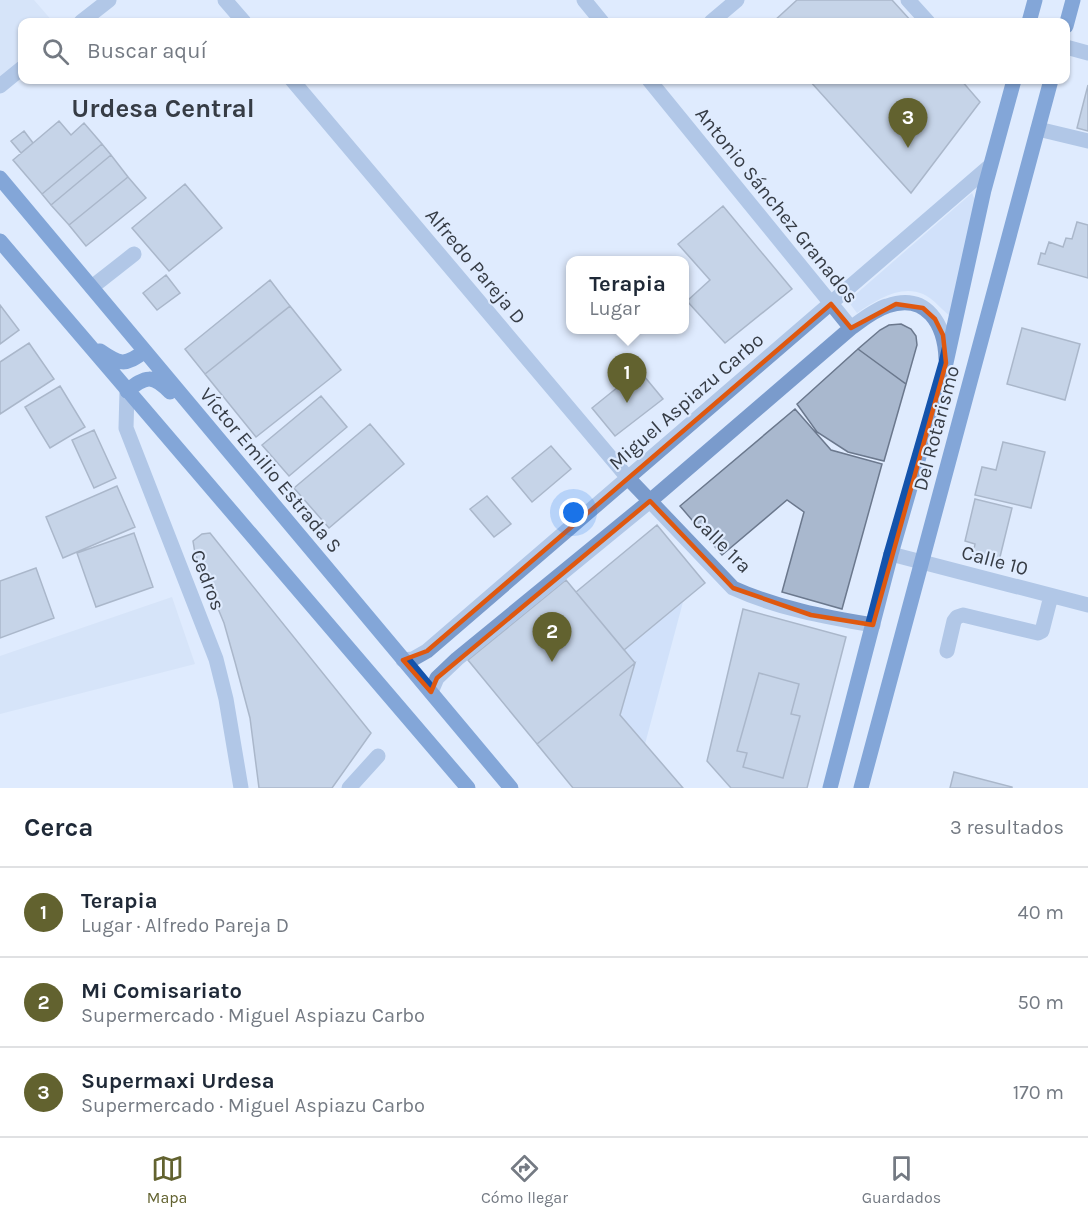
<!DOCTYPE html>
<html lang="es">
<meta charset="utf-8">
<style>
:root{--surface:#fff;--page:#f2f2f3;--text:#1f2937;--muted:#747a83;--line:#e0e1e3;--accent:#62622f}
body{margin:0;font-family:Karla,sans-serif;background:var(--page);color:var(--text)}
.you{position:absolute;left:574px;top:513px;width:21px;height:21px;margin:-15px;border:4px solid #fff;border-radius:50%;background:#1a73e8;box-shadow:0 0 0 9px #1a73e833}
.badge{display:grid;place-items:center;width:39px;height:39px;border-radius:50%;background:var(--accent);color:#fff;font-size:20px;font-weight:700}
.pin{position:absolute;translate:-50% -50px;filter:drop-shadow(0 2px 3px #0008)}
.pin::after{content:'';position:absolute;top:32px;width:21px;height:18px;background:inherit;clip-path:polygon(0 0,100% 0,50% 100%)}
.popup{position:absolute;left:566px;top:256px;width:123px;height:78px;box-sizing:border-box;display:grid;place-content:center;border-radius:12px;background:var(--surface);filter:drop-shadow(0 2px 4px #0005);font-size:20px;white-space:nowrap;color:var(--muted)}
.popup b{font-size:22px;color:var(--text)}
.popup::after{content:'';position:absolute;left:50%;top:100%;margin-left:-12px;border:12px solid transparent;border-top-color:var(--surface)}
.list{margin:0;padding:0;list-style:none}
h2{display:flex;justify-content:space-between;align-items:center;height:78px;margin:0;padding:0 24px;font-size:26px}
h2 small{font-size:20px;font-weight:400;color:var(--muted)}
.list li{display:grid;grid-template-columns:39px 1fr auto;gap:18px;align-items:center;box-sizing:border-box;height:90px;padding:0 24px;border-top:2px solid var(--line)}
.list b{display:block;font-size:22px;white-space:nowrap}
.list p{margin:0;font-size:20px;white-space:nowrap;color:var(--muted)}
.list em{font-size:20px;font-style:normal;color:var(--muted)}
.icon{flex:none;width:33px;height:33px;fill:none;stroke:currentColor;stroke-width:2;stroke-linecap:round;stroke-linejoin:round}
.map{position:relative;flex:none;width:1088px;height:788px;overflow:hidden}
.search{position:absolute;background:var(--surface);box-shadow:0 2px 4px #0004;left:18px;right:18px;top:18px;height:66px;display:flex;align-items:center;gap:15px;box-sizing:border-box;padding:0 21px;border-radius:12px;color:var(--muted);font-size:22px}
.sheet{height:348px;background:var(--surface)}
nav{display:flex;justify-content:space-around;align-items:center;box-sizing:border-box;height:84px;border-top:2px solid var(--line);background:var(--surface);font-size:16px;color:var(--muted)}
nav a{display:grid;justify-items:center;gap:3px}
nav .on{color:var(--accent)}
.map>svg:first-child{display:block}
.built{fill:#cddbf3}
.green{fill:#c1d6f6}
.building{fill:#a9b8ce;stroke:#6b788d;stroke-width:1.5}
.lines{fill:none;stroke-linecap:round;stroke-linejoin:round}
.minor{stroke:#7a9bcc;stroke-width:15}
.major{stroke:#1453ab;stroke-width:15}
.marked{fill:none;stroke:#df580f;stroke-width:4.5;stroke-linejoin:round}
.labels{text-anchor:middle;stroke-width:4.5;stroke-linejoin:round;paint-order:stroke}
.street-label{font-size:20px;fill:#363c45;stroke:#dfebfe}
.district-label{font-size:26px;font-weight:bold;fill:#363c45;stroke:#dfebfe}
</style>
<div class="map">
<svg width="1088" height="788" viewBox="0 0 1088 788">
<rect width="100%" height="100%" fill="#dfebfe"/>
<!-- built -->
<path class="built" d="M0 0H34L53 22H22V66L0 83Z
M172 597 195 664 0 714V656Z"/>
<!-- green -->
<path class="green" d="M972 193 976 202 952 318C943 311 933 298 923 294 900 284 875 301 857 313L848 301Z
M683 602 645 744 620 715 635 664 624 650Z"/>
<!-- building -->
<path class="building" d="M797 0H892L912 22H773Z
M809 80H961L980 102 911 193Z
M1088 85V131L1077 128Z
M59 121 71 135 84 123 102 144 42 194 13 160Z
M24 131 33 143 21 153 11 141Z
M102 144 111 155 51 205 42 194Z
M111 155 128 177 69 225 51 205Z
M128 177 146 198 86 246 69 225Z
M185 184 222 228 169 271 132 228Z
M723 206 792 289 725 343 687 301 710 280 678 244Z
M1077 222 1088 225V278L1038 264 1041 253 1045 254 1049 242 1063 247 1066 238 1072 239Z
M166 275 180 293 157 310 143 293Z
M270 280 290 306 205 374 185 349Z
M0 305 19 330 0 344Z
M290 306 341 370 256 437 205 374Z
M901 324 911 329 916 336 917 345 906 384 858 349 880 330 889 325Z
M1022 328 1080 344 1065 400 1007 384Z
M29 343 54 379 0 414V362Z
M858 349 906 384 884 461 848 452 817 432 797 404Z
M639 370 663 399 615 436 592 408Z
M60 386 85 427 50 448 25 407Z
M321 396 347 427 289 476 262 445Z
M795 409 831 450 882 464 842 609 782 592 804 512 787 500 722 555 680 506Z
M370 424 404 464 329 528 294 488Z
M94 430 116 478 94 488 72 440Z
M1003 442 1045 452 1031 508 975 495 982 467 996 470Z
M551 446 571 469 532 502 512 478Z
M117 486 135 527 63 558 46 517Z
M487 496 511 524 494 537 470 509Z
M975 499 1012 508 998 565 972 559 975 544 965 541Z
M657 525 705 583 624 650 576 592Z
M134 533 153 587 96 607 77 553Z
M210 533 371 733 332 788H259L250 718 235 662 224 623 195 553 193 541 202 534Z
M36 568 54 618 0 638V581Z
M566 580 635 663 537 744 468 660Z
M743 609 846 637 807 788H731L707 761Z
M635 663 620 715 683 788H573L537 744Z
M759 673 799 684 791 714 800 716 783 778 743 767 747 753 737 751Z
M954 772 1012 787V788H950Z"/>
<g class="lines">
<!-- minor -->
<path class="minor" d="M225 0 244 22
M584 0 602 22
M908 0 928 22
M81 22 109 0
M711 22 737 0
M1066 47 1088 53
M292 80 628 478 733 588C777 608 825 617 873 625
M649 80 851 328
M0 86 22 68
M1038 129 1088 141
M92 287 134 254
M127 391 126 428 216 659 226 699 241 788
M891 554 1088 605
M947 651 954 621 957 617 963 615 1038 633 1042 631 1051 596
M403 660 413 659 427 651 990 166
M431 692 437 678 457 659 650 501 851 328C862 320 874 310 887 306 927 292 945 325 946 359
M349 788 378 756"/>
<!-- major -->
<path class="major" d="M1029 22 1035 0
M1066 26 1073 0
M0 178 511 788
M0 241 468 788
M100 351C120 365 125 366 145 351
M127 391C146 376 152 374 170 392
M830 788 891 554 946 363 984 190 1014 80
M861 788 1051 80"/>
</g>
<!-- marked area -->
<path d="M0 0H1088V788H0ZM831 304 851 328 896 304 923 308 935 319 943 335 946 363 873 625 811 615 733 588 650 501 437 678 431 692 403 660 427 651Z" fill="#dfebfe" fill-opacity=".55" fill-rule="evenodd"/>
<path class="marked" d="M831 304 851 328 896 304 923 308 935 319 943 335 946 363 873 625 811 615 733 588 650 501 437 678 431 692 403 660 427 651Z"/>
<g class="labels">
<!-- street labels -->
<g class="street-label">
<text transform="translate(777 205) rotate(51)" y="7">Antonio Sánchez Granados</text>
<text transform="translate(476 266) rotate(50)" y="7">Alfredo Pareja D</text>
<text transform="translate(686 401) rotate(-41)" y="7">Miguel Aspiazu Carbo</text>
<text transform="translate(936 428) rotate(-75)" y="7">Del Rotarismo</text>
<text transform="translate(271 470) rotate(50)" y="7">Víctor Emilio Estrada S</text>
<text transform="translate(722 543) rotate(45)" y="7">Calle 1ra</text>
<text transform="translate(995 560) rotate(15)" y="7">Calle 10</text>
<text transform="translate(208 580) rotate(69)" y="7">Cedros</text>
</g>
<!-- district labels -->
<g class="district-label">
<text x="163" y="117">Urdesa Central</text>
</g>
</g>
</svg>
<div class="you"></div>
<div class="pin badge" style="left:627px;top:403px">1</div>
<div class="popup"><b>Terapia</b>Lugar</div>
<div class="pin badge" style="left:552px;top:662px">2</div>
<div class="pin badge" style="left:908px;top:148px">3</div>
<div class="search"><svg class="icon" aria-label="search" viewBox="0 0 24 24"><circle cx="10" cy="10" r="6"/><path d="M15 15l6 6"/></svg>Buscar aquí</div>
</div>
<section class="sheet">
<h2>Cerca<small>3 resultados</small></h2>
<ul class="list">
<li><span class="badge">1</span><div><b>Terapia</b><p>Lugar · Alfredo Pareja D</p></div><em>40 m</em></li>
<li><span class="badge">2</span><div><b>Mi Comisariato</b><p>Supermercado · Miguel Aspiazu Carbo</p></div><em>50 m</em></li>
<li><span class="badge">3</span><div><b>Supermaxi Urdesa</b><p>Supermercado · Miguel Aspiazu Carbo</p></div><em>170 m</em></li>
</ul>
</section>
<nav>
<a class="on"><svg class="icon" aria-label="map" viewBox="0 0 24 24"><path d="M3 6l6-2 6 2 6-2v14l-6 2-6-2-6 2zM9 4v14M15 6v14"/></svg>Mapa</a>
<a><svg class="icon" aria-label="directions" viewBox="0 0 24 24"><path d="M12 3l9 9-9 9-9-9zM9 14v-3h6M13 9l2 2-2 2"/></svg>Cómo llegar</a>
<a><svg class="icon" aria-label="saved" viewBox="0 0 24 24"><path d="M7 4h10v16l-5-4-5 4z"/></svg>Guardados</a>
</nav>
